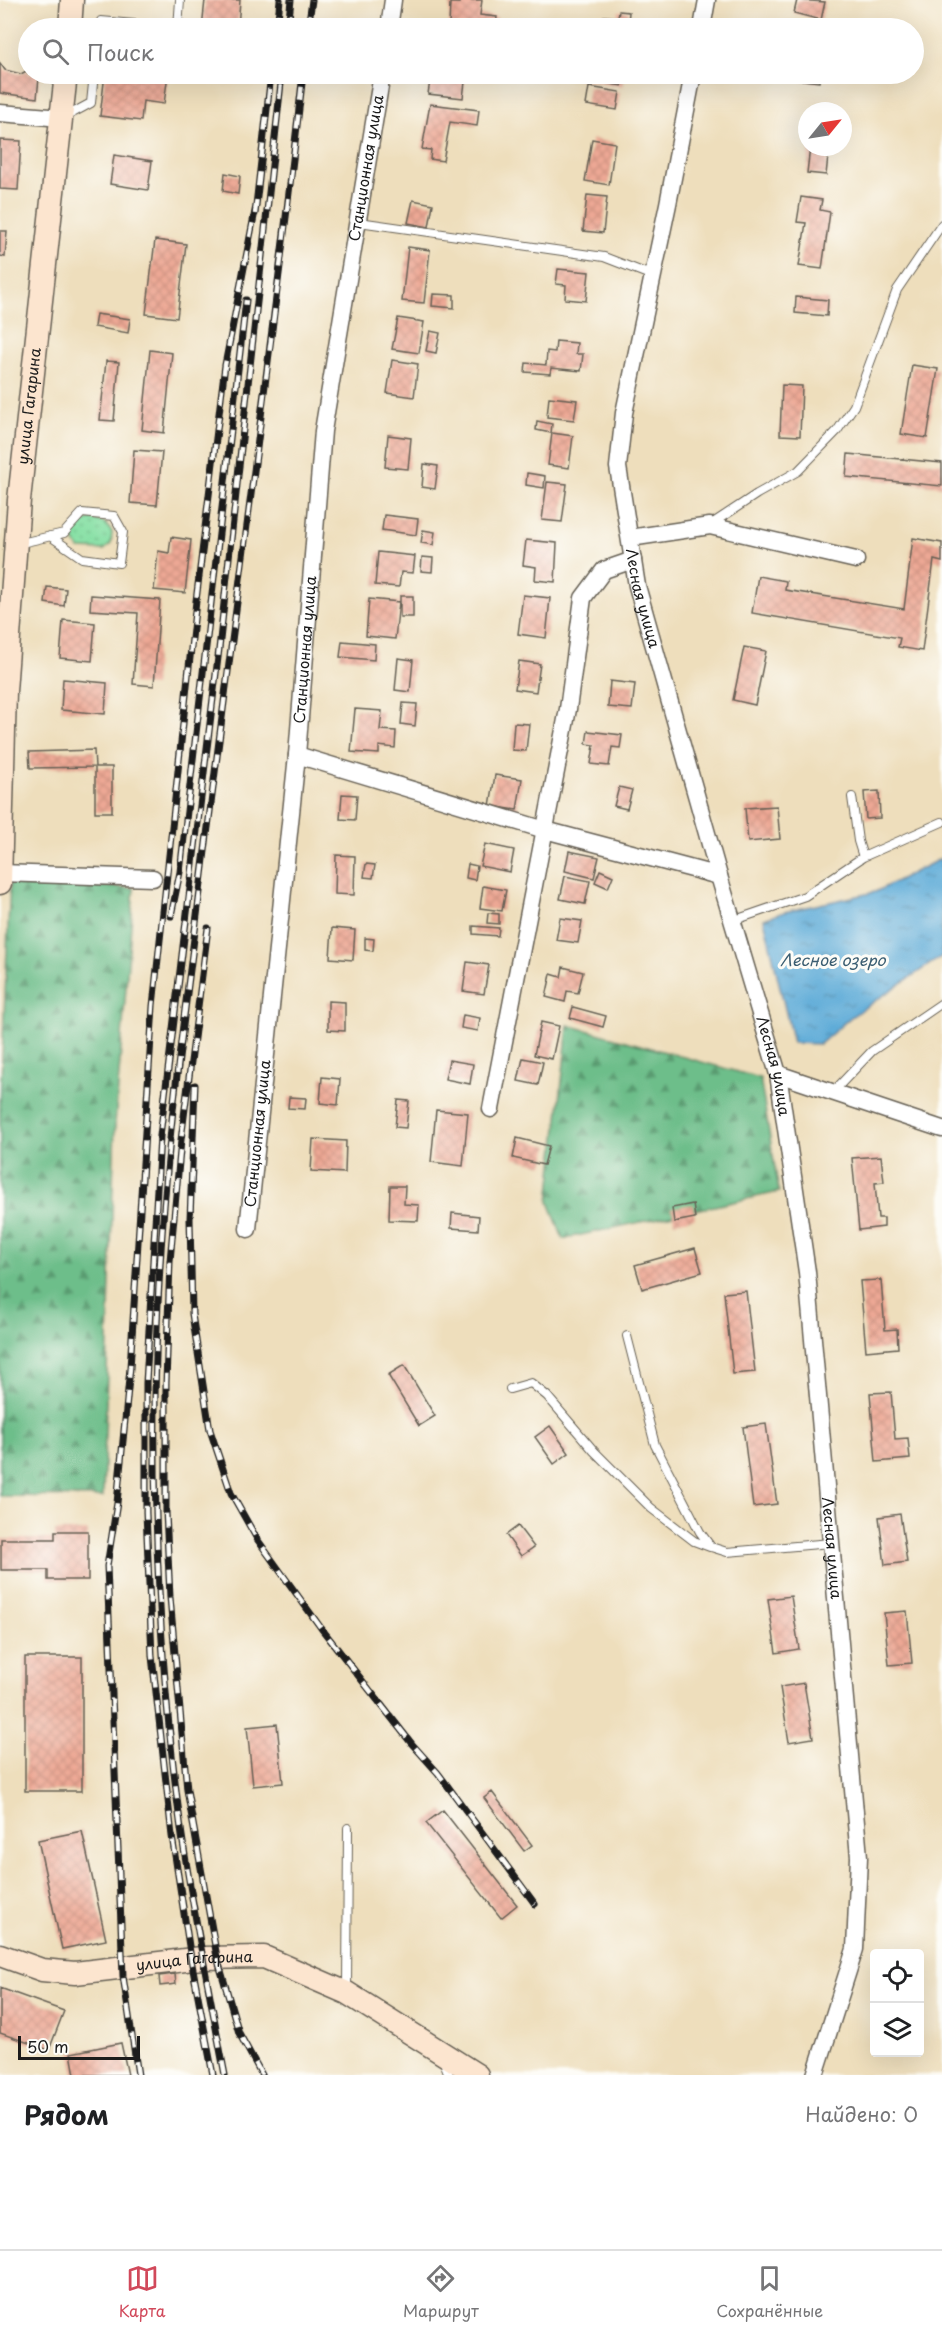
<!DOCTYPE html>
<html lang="ru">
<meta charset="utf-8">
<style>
:root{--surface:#fff;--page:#f6f6f6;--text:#202124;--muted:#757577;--line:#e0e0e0;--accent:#d1495b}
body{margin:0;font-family:"Playpen Sans",sans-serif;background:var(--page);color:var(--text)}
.controls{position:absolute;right:18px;bottom:18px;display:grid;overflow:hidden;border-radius:6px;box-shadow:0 6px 24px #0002}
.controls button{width:54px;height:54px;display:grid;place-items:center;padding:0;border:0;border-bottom:2px solid var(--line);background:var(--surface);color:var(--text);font:30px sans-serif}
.compass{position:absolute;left:798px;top:102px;width:54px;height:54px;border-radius:50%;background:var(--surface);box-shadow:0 6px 24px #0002;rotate:60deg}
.scale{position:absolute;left:18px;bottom:15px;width:122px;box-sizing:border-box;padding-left:6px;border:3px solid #1c1c1c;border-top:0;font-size:16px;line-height:21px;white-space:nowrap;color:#1c1c1c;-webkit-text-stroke:4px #fdfcf7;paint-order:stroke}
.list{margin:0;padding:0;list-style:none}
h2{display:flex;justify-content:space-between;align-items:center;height:78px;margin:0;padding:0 24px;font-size:26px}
h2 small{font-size:20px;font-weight:400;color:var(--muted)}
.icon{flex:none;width:33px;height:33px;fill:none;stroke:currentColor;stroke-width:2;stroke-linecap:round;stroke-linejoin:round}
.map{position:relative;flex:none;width:942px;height:2075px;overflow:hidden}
.search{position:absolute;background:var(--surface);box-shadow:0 6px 24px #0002;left:18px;right:18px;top:18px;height:66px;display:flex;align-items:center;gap:15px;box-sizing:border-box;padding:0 21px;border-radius:33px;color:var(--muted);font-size:22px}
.sheet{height:174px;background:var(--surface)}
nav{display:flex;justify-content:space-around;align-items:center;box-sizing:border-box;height:84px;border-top:2px solid var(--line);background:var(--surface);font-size:16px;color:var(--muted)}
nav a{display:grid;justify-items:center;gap:3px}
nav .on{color:var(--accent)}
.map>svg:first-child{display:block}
.grass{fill:url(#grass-dots);stroke:#527e60;stroke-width:1.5}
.forest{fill:url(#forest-firs);stroke:#446d53;stroke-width:1.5}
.water{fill:url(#water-ripples);stroke:#3e647a;stroke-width:1.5}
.building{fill:url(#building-cross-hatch)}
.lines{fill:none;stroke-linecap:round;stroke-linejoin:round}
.lane-casing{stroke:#666054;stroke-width:10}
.street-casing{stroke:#666054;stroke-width:19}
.secondary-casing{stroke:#666054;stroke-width:25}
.lane{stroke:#fff;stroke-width:8}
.street{stroke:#fff;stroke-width:16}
.secondary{stroke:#fce5cf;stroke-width:22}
.rail-casing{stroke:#1c1c1c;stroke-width:7}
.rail{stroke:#fdfcf7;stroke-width:4.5;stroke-dasharray:14;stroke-linecap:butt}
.labels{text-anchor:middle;stroke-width:6;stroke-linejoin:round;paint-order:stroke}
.street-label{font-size:15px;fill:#1c1c1c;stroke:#fdfcf7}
.water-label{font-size:16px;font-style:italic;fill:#3a5d71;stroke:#fdfcf7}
</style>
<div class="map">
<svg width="942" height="2075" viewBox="0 0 942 2075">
<defs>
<pattern id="grass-dots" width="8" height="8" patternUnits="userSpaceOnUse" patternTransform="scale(1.5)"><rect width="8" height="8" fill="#87e0a5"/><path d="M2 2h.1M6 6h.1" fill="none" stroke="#74c08d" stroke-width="1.8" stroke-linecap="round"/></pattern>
<pattern id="forest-firs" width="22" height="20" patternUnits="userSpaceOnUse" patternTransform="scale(1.5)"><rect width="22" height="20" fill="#6dbe8a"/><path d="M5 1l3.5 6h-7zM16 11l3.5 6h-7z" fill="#599a70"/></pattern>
<pattern id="water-ripples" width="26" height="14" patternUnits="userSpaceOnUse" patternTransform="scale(1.5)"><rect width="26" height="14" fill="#5facd8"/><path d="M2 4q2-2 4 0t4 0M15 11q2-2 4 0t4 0" fill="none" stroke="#4e8bae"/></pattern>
<pattern id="building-cross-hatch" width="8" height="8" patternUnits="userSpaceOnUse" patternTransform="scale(1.5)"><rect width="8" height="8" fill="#eda894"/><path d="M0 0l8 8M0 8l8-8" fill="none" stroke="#cb907f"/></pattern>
</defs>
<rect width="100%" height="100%" fill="#fdfcf7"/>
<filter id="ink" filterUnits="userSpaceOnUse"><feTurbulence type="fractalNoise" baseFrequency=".0167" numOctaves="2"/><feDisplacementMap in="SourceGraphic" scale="12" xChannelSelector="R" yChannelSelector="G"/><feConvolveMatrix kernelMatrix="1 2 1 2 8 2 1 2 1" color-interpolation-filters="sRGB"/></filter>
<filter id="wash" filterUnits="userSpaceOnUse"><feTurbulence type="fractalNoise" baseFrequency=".008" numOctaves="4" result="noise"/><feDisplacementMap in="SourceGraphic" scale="24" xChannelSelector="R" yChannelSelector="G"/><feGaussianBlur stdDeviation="1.35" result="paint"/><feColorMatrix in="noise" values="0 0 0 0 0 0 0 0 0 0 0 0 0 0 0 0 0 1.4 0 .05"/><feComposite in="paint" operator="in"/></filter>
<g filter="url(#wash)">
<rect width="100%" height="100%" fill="#eedebc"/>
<!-- grass -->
<path class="grass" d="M91 519 105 523 112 532 111 544 104 550 79 549 72 537V530L82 522Z"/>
<!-- forest -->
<path class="forest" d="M10 882 134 888 115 1124 103 1497 0 1496V1105Z
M568 1025 760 1078 779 1192 563 1239 549 1202Z"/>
<!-- water -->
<path class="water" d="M942 858V956L851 1017 820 1044 793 1043 764 919 784 912 875 892Z"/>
<g id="blocks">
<!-- building -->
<path class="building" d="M205 0H240L238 28H202Z
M459 0H482L480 15 497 17 496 28 449 25 450 3H459Z
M797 0 825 2 821 20 794 13Z
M619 11 629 12 628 23 633 24V28H602L604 16 618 17Z
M0 63 5 70 21 74 28 70V74H37L39 78 37 98 0 93Z
M105 74H168L164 104 143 101 141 121 100 116Z
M431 74H466L463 98 428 94Z
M577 74H624L622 86 576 78Z
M786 74H820L819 82 786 78Z
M589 87 620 92 617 110 586 105Z
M430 104 479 110 477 126 450 122 443 161 430 159 431 150 422 149Z
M592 139 615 143 609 185 585 181Z
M0 140 21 141 18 190 0 189Z
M810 147H829L826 175 807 173Z
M114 155 152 161 148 190 110 184Z
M225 173 240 176 238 194 223 191Z
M587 195 607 197 603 233 583 231Z
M801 197 822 200 820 210 830 212 822 269 799 266 806 223 797 222Z
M413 200 433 204 429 227 408 223Z
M0 231H7L5 257 0 256Z
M155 240 186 244 177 318 146 314Z
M408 247 430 250 424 303 402 301Z
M558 269 589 272 586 301 565 299 566 285 556 284Z
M433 294 454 295V308L432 306Z
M796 297 828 300 827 316 795 313Z
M96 314 130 319 128 333 94 327Z
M398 318 424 322 419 353 392 349Z
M430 331 440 333 436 353 426 351Z
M556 341 577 343 576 354H583L581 371 551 368 550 374 525 372 526 363 546 365 547 351 555 352Z
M150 350 172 353 164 433 142 430Z
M392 360 418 364 414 397 387 393Z
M106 361 119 362 114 421 100 420Z
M912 365 938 369 927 438 901 434Z
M782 385 802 386 800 436 780 435Z
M549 397 577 400 574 420 547 417Z
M537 421 552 424 551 433 536 430Z
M552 433 573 436 569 468 548 465Z
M388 435 411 438 408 469 385 467Z
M134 450 162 452 157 505 130 503Z
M848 454 942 463V486L846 477Z
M424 464 438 466 435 489 422 487Z
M527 473 545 476 544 488 526 485Z
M547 482 567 484 562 522 542 520Z
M384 515 418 519 416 535 382 530Z
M423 530 435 532 433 545 421 543Z
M171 537 191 540 185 593 154 590 158 551 169 553Z
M913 538 942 543V562L934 560 922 651 898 647 900 638 752 613 758 576 786 581 785 590 904 609Z
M526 540 557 543 555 582 535 580 536 567 523 565Z
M378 552 415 556 413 573 401 572 399 587 375 585Z
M422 557 433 558 432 572 421 571Z
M47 587 66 589 64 606 45 603Z
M91 595 160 600 154 686 133 684 138 613 90 610Z
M523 595 550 598 546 638 518 634Z
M400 596H413V617H400Z
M369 599 399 602 395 639 366 636Z
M63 620 95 623 92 661 60 658Z
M342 641 375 644 374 660 340 657Z
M744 647 766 651 755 705 733 700Z
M398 658 413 660 410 692 395 690Z
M519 661 540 664 536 692 515 689Z
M63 679 107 683 105 714 61 710Z
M610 681 635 684 632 709 608 707Z
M403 703 417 704 415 726 401 724Z
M355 709 382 711 380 730 396 731 395 748 379 746V754L351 752Z
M514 723 529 724 526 751 512 750Z
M588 731 622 735 620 748 612 747 609 766 591 764 594 745 586 744Z
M94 750 95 767 30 768 29 752Z
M95 767H112V812H95Z
M495 775 522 779 517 810 490 806Z
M619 787 632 790 627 809 614 806Z
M879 791 880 818 866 819 864 792Z
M342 794 357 795 355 820 340 819Z
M777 806 780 839 748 842 745 808Z
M485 844 514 850 510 872 480 866Z
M569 851 599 857 594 878 565 871Z
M336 855 355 856 354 895 335 894Z
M366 864 375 865 373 878 364 877Z
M468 864 477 866 475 880 466 878Z
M600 870 613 876 608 888 595 882Z
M565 876 590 881 585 904 560 899Z
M483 886 506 890 502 911 480 908Z
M488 913 499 914V924L487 923Z
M560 918 582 921 578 943 556 940Z
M473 926 499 928 498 936 473 934Z
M332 928 355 930 353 960 330 958Z
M365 938 374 939 373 951 365 950Z
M467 962 489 965 484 994 463 991Z
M563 967 583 972 578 993 567 991 565 1002 546 997 551 974 561 977Z
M328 1001 345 1002V1031L328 1030Z
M573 1007 606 1016 603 1027 570 1018Z
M463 1015 480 1018 478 1031 461 1028Z
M541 1022 559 1026 552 1059 534 1055Z
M523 1058 543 1062 538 1085 518 1081Z
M449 1060 473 1064 470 1084 445 1079Z
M322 1077 340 1079 338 1105 320 1103Z
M289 1097 306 1098 305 1109 288 1108Z
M398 1100 409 1101 406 1128 395 1127Z
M436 1110 468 1113 463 1166 431 1162Z
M517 1138 549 1146 544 1165 513 1158Z
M313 1139 346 1141 345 1173 311 1171Z
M881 1156 884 1182 875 1183 878 1218H884V1227L859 1230 852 1158Z
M390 1186H405L404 1204 419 1205 418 1221 389 1220Z
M693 1204 695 1218 674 1222 672 1208Z
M452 1213 479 1216 478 1230 451 1228Z
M695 1248 702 1272 642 1289 635 1265Z
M881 1280 885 1330 897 1329 898 1348 866 1351 860 1281Z
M746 1291 755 1372 733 1374 724 1293Z
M404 1365 435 1416 419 1426 388 1375Z
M891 1392 895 1439 908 1438 910 1459 876 1462 870 1393Z
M766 1424 777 1504 753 1507 743 1427Z
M550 1426 569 1453 554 1464 535 1437Z
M900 1514 907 1562 885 1565 879 1517Z
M518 1526 534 1547 521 1556 506 1535Z
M55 1531H88V1580H48V1570H1V1539H55Z
M791 1596 799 1649 776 1653 768 1599Z
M907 1611 912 1663 889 1665 884 1613Z
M25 1657H82V1791H25Z
M804 1683 813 1738 789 1742 780 1687Z
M277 1724 283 1783 253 1786 247 1727Z
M492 1792 532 1845 524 1851 484 1798Z
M443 1810 517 1905 501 1918 426 1823Z
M82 1831 106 1940 62 1949 38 1840Z
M175 1974 176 1984 160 1986 159 1976Z
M0 1988 64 2011 49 2050 0 2033Z
M121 2043 128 2075H75L71 2053Z"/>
</g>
</g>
<g filter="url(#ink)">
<use href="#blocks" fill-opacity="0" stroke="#666054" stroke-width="1.5"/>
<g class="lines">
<!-- lane casing -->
<g class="lane-casing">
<path id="lane" d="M100 28 101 21 178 28 180 0
M65 117 91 103 94 74
M359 222 604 257 653 276
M710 525 757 494 798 471 837 431 854 406 897 290 942 224
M17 544 64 533 82 513 114 516 123 532 119 563 82 558 50 536
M852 797 858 841 863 857
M732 921 805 896 863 857 942 822
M833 1092 872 1051 942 1003
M627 1336 655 1445 700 1532 711 1547 727 1552 831 1543
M510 1389 531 1383 547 1396 594 1451 651 1508 694 1541 710 1547
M347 1990 348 1828
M443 2059 449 2075"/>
</g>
<!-- street casing -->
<g class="street-casing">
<g id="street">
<path d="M389 28 393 0"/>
<path d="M702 28 707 0"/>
<path id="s1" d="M693 74 668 204 624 413 618 467 637 586 719 876 778 1074 807 1272 859 1857 855 1949 815 2075"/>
<path d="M0 113 62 118"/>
<path d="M630 538 710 526 856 560"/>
<path d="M297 755 545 830 719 876"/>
<path d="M0 873 153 878"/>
<path d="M778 1074 942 1129"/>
<path d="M491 1109 568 709 583 598 604 570 633 560"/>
<path id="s2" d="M248 1229 297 755 323 431 382 74"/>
</g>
</g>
<!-- secondary casing -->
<g class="secondary-casing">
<g id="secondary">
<path d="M70 28 72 0"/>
<path id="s3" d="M0 883 5 691 19 500 66 74"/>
<path id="s4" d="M0 1955 42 1970 75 1973 202 1958 264 1957 347 1993 477 2075"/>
</g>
</g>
<!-- lane -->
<use href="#lane" class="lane"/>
<!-- street -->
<use href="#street" class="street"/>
<!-- secondary -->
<use href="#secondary" class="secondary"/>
<!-- rail casing -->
<g class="rail-casing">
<path id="rail" d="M277 28 280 0
M288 28 291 0
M308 28 312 0
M255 214 271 74
M171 916 180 872 246 300
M208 928 181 1140 170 1261 166 1384V1512L170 1597 187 1790 217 1957 239 2033 262 2075
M195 1085 190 1219 192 1314 210 1430 231 1493 257 1539 321 1628 412 1744 438 1773 535 1904
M138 2075 123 1976 107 1566 117 1503 130 1368 153 1006 196 601 225 365 256 206
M213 2075 191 1959 172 1836 152 1656 146 1512V1383L160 1136 219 649 282 74
M225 2075C210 1996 194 1916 182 1836 167 1729 159 1620 156 1513 152 1389 158 1262 170 1139 179 1048 192 958 203 867 236 603 273 338 303 74"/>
</g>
<!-- rail -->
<use href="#rail" class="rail"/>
</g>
</g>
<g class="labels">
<!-- street labels -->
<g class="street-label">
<text dy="5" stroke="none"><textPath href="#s2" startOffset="1068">Станционная улица</textPath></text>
<text dy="5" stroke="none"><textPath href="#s3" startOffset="478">улица Гагарина</textPath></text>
<text dy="5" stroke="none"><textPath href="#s1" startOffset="534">Лесная улица</textPath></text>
<text dy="5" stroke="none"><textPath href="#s2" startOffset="582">Станционная улица</textPath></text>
<text dy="5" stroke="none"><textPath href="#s1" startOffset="1020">Лесная улица</textPath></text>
<text dy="5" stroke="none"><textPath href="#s2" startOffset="96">Станционная улица</textPath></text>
<text dy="5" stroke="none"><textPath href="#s1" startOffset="1506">Лесная улица</textPath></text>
<text dy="5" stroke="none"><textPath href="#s4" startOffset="198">улица Гагарина</textPath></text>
</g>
<!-- water labels -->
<g class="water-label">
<text x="833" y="966">Лесное озеро</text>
</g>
</g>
</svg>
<div class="controls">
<button><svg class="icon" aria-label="locate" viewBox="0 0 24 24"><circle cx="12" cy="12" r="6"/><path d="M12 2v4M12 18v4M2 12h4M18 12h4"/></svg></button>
<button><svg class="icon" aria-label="layers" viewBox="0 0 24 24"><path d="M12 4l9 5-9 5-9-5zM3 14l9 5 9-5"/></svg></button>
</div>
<svg class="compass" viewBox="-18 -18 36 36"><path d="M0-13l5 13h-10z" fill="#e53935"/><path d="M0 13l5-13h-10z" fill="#757577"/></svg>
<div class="scale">50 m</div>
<div class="search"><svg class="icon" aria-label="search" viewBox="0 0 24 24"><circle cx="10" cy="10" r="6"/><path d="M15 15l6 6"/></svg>Поиск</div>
</div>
<section class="sheet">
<h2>Рядом<small>Найдено: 0</small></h2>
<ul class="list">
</ul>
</section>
<nav>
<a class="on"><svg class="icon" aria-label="map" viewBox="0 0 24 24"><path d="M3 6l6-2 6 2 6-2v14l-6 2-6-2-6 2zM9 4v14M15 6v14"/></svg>Карта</a>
<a><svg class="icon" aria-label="directions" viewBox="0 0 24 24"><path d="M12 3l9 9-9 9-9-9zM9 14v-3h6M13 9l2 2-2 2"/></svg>Маршрут</a>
<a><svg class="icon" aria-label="saved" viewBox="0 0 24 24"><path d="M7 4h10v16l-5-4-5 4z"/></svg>Сохранённые</a>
</nav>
